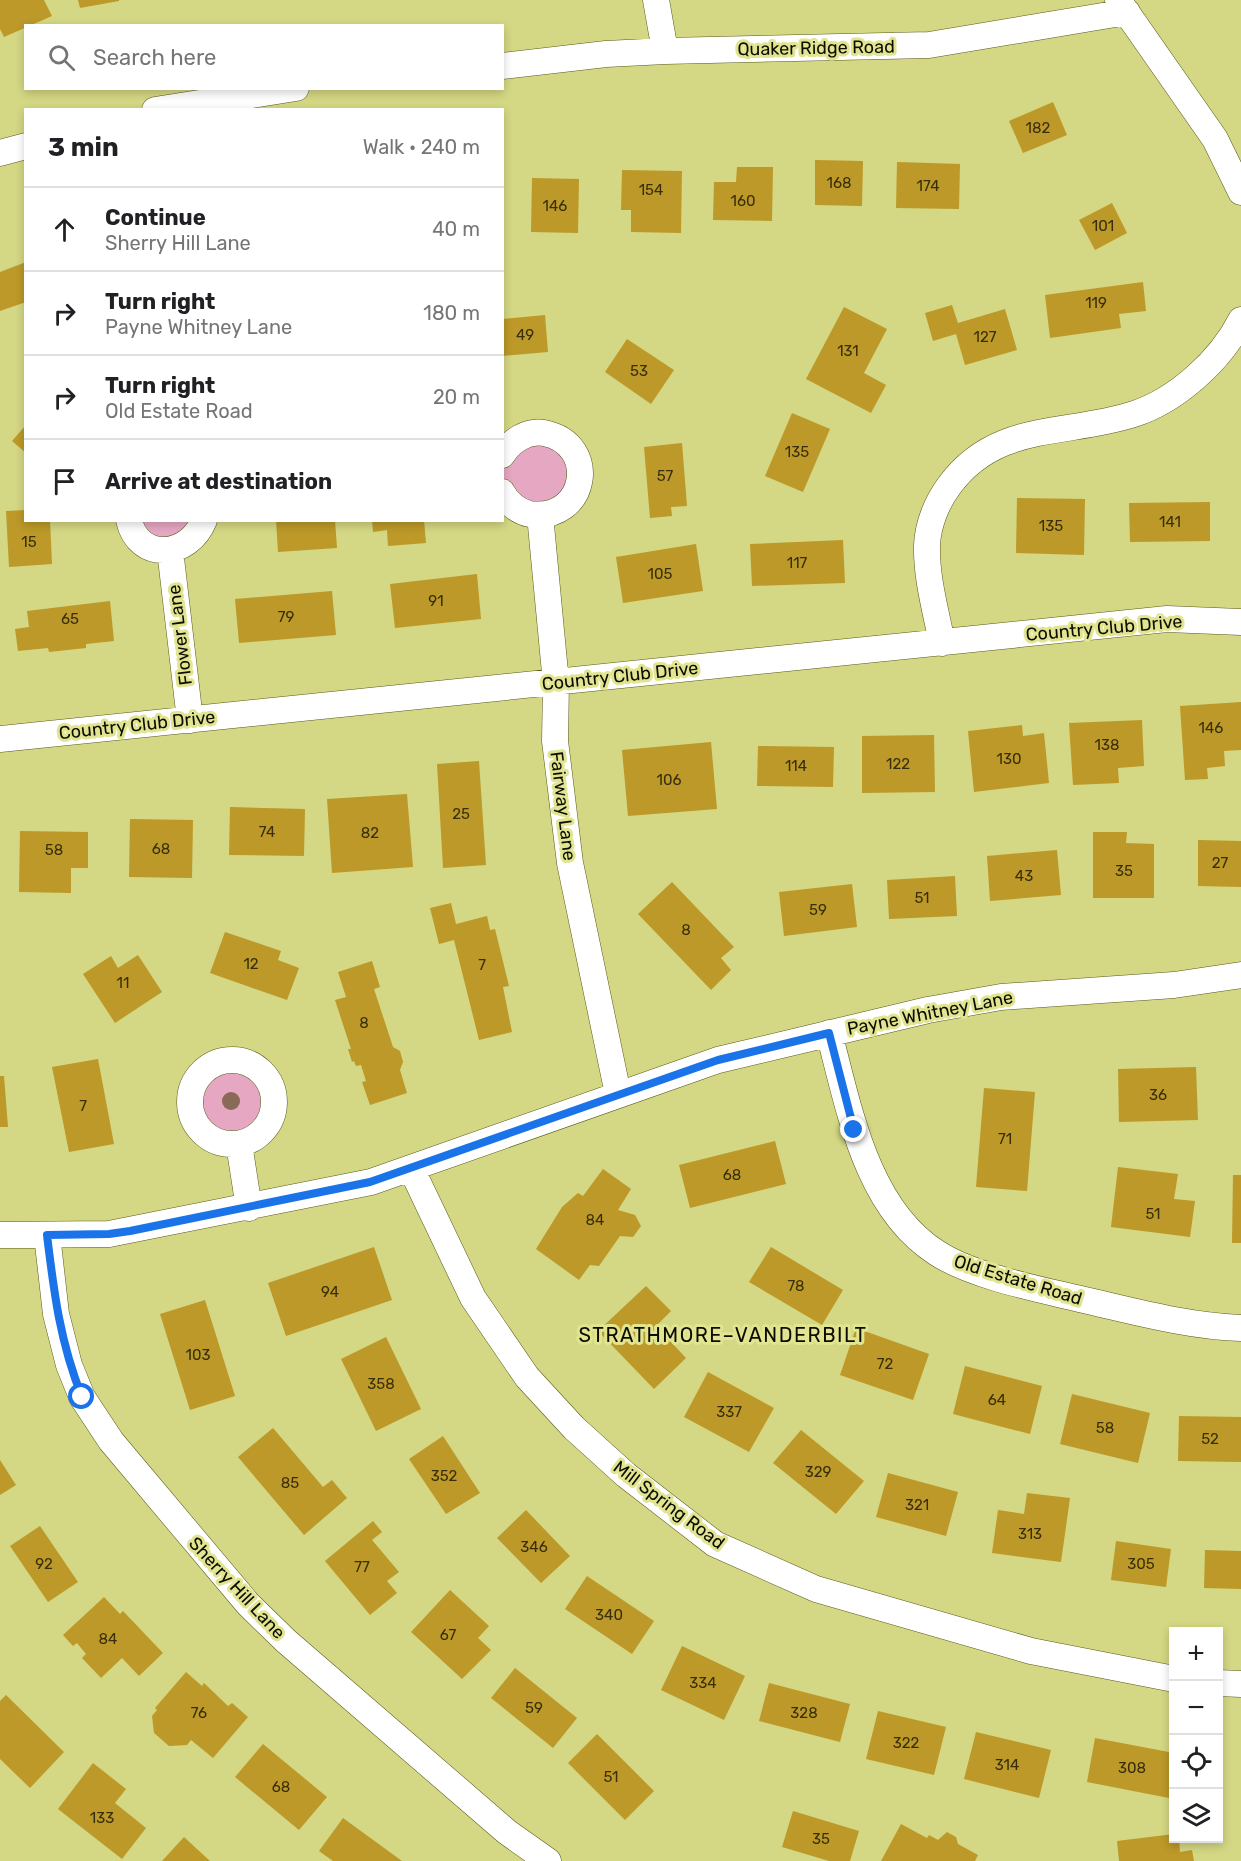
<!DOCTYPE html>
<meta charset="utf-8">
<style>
:root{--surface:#fff;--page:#f6f6f6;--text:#202124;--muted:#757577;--line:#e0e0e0}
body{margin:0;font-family:Rubik,sans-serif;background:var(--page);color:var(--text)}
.controls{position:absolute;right:18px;bottom:18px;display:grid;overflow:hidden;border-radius:0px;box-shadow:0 3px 9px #0003}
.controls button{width:54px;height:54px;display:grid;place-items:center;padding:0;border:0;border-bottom:2px solid var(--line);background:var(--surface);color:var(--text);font:30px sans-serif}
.stop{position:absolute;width:18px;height:18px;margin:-14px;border:4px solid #1a73e8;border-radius:50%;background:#fff}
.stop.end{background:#1a73e8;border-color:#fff;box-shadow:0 2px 6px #0008}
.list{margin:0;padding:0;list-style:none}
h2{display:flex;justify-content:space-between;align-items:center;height:78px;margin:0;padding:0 24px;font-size:26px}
h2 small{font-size:20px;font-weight:400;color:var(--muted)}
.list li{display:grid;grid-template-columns:39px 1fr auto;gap:18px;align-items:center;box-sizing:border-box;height:84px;padding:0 24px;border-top:2px solid var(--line)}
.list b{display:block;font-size:22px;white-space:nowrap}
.list p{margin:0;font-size:20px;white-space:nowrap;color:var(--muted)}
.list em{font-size:20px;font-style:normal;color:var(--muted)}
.icon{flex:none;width:33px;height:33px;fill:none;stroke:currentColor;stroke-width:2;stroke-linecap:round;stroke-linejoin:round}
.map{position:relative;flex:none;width:1241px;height:1861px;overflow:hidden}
.search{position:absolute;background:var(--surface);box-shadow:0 3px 9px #0003;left:24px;top:24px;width:480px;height:66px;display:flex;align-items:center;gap:15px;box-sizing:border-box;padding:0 21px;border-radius:0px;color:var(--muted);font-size:22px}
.panel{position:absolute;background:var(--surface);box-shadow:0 3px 9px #0003;left:24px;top:108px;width:480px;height:414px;border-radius:0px}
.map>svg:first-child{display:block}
.green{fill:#e6a7c3}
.building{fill:#bc9928}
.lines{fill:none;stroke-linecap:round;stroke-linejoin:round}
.street-casing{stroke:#595a19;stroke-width:27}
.street{stroke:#fff;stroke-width:26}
.tree{fill:#896a56}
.route{stroke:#1a73e8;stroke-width:8}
.labels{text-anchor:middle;stroke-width:6;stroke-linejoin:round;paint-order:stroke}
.number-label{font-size:15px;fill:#382f0a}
.street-label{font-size:18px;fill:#0c0c00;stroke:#e1e490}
.neighbourhood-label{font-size:20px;letter-spacing:1.5px;fill:#0c0c00;stroke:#e1e490}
</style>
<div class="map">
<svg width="1241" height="1861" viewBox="0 0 1241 1861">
<rect width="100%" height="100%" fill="#d4d783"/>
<!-- green -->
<path class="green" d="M529 434 580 467 551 513 503 492 502 455Z
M129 521H204L170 550Z
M190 1102a42 42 0 1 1 84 0a42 42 0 1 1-84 0Z"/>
<!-- building -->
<path class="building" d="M0 0H44L52 16 4 37 0 29Z
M78 0H119V1L80 8Z
M1053 102 1067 135 1023 153 1009 121Z
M815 160 863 161 862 206 815 205Z
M897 162 960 164 959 209 896 208Z
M737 167H773L772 221 713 220 714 182H736Z
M622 170 682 171 681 233 631 232V210H621Z
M532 178 579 179 578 233 531 232Z
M1112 203 1127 233 1095 250 1079 220Z
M26 262V302L0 311V272Z
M1143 282 1146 311 1119 314 1121 328 1050 338 1045 295Z
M952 305 958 323 1005 309 1017 350 965 365 956 334 933 341 925 313Z
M844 307 887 329 864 373 886 385 871 413 806 379Z
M545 315 548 352 502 356V319Z
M627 339 674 370 651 404 605 372Z
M792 413 830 429 803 492 765 476Z
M26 425V453L12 441Z
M682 443 687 506 671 507 672 516 650 518 644 447Z
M1017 498 1085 499 1084 555 1016 553Z
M1210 502V541L1130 542 1129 503Z
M26 510V520H50L52 564 9 567 6 511Z
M276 520H335L337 548 278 552Z
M372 520H424L426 543 388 546 387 530 373 532Z
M843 540 845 583 752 586 750 544Z
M696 544 703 591 623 603 616 557Z
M477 574 481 619 395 628 390 584Z
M332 591 336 635 239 643 235 599Z
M110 601 114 641 86 644V648L49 652 48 648 18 651 15 629 29 627 27 611Z
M1241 702V750L1224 751 1225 766 1207 768 1208 779 1185 780 1180 706Z
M1142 720 1144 766 1118 768 1119 783 1073 785 1069 723Z
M1022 725 1023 736 1044 733 1049 783 974 792 968 731Z
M934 735 935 792 862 793V736Z
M711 742 717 809 628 816 622 750Z
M758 746 834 747 833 787 757 786Z
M479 761 486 865 443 868 437 764Z
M407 794 413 867 332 873 327 799Z
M230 807 305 809 304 856 229 855Z
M130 819 193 820 192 878 129 877Z
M20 831 88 832V868H71V893L19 892Z
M1093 832H1127L1126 843 1154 844V898H1093Z
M1198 840 1241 841V887L1198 886Z
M1057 850 1061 895 990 901 987 856Z
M955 876 957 916 889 919 887 880Z
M672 882 734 947 721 958 731 970 711 990 638 914Z
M852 884 857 927 784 936 779 892Z
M451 903 456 924 487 916 490 930 495 929 509 986 503 987 512 1032 479 1040 454 940 439 944 430 908Z
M225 932 281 951 278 960 299 968 287 1000 210 973Z
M138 955 162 992 115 1023 83 974 111 956 118 968Z
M372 961 380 987 374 989 393 1047 400 1051 403 1062 400 1070 407 1093 370 1105 362 1082 366 1081 361 1065 356 1066 354 1061 352 1062 348 1049H351L335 1000 346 997 338 972Z
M98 1059 114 1144 69 1152 52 1067Z
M1196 1067 1198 1120 1119 1122 1118 1069Z
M0 1076H4L8 1127H0Z
M984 1088 1035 1092 1027 1191 976 1187Z
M775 1141 786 1184 690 1208 679 1165Z
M1118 1167 1178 1174 1174 1199 1195 1201 1190 1237 1111 1227Z
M603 1169 631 1189 618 1210 635 1215 641 1226 633 1237 620 1236 599 1266 590 1265 579 1280 536 1249 562 1207 578 1193 583 1196Z
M1233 1175H1241V1243H1232Z
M374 1247 392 1300 286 1336 268 1283Z
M771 1247 843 1290 822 1325 749 1282Z
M646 1286 671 1311 656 1326 686 1358 654 1389 598 1331Z
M205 1300 235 1396 190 1410 160 1314Z
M856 1328 929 1354 913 1400 840 1375Z
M386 1337 421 1409 376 1431 341 1359Z
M965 1366 1042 1386 1030 1434 953 1414Z
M708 1372 774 1408 749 1452 684 1417Z
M1072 1394 1150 1413 1138 1463 1060 1444Z
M1179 1416 1241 1417V1462L1178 1461Z
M273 1428 323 1487 332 1480 347 1498 304 1535 238 1457Z
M801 1430 864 1481 836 1514 773 1463Z
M443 1436 480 1493 446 1514 409 1459Z
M0 1460 16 1485 0 1495Z
M888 1473 958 1492 946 1536 876 1517Z
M1027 1493 1070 1498 1061 1562 992 1553 998 1510 1024 1514Z
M526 1510 570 1556 541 1583 497 1538Z
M373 1521 382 1532 372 1540 399 1572 387 1581 397 1593 370 1615 325 1561Z
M40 1526 78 1582 48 1602 10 1546Z
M1116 1541 1171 1549 1166 1587 1111 1580Z
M1205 1550 1241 1551V1589L1204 1588Z
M587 1576 654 1621 632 1654 565 1609Z
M450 1590 489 1626 478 1638 491 1650 462 1679 411 1632Z
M104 1597 120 1614 123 1611 163 1653 139 1676 122 1658 101 1678 82 1658 86 1654 77 1643 73 1646 63 1635Z
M682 1646 745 1676 724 1720 661 1690Z
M515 1668 577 1718 553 1748 491 1698Z
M186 1672 202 1686 204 1683 228 1706 232 1703 248 1717 213 1758 191 1740 187 1745 169 1746 154 1733 152 1716 157 1710 155 1708Z
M769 1683 850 1704 840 1742 759 1721Z
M6 1695 64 1752 30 1788 0 1759V1701Z
M878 1711 946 1727 934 1775 866 1759Z
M976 1732 1051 1750 1039 1798 964 1779Z
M597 1734 654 1791 625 1820 568 1763Z
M1095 1738 1174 1753V1799L1087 1782Z
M263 1744 327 1797 299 1830 235 1777Z
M93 1763 126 1789 115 1803 146 1828 122 1859 58 1809Z
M793 1811 859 1831 850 1861H829L782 1847Z
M343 1818 402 1861H333L319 1851Z
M901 1824 927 1838 929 1835 938 1840 947 1832 956 1837 958 1844 978 1855 975 1861H881Z
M1174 1834V1838H1179L1180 1852 1192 1850 1194 1861H1119L1117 1841Z
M184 1837 210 1861H162Z"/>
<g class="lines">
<!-- street casing -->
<g class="street-casing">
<path id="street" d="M656 0 665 51
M1118 0 1215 139 1241 192
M502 66 606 54 665 51 929 45 1127 12
M155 110 296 88
M0 153 26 146
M502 455C511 441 527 430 544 433 600 444 587 522 530 514 519 512 507 503 502 492
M540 515 556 683 555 741 570 863 618 1094
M129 520C138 562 189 558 204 520
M170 550 190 720
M942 643C936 612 926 577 927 545 928 524 937 502 949 486 996 421 1067 436 1134 414 1177 400 1221 360 1241 320
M0 739 1167 619 1241 622
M829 1033C849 1108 866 1208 937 1253 972 1276 1038 1289 1080 1299 1133 1311 1186 1326 1241 1328
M190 1102a42 42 0 1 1 84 0a42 42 0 1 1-84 0Z
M239 1144 249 1208
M411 1168 473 1298 527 1377 574 1428 626 1475 715 1544 816 1589 1031 1651 1174 1679
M0 1235 109 1234 371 1182 718 1060 928 1010 1001 997 1174 985 1241 975
M47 1235 56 1314 69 1365 82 1397 111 1441 248 1604 286 1641 507 1832 548 1861
M1218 1683 1241 1684"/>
</g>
<!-- street -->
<use href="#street" class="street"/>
</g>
<!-- trees -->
<circle class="tree" cx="231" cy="1101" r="9"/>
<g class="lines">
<!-- route -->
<path class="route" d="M82 1397C60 1342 54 1293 47 1235L109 1234 130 1231 370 1182 718 1060 829 1033 854 1130"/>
</g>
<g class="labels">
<!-- number labels -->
<g class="number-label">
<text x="1038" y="133">182</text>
<text x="839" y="188">168</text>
<text x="928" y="191">174</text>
<text x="651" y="195">154</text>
<text x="743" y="206">160</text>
<text x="555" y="211">146</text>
<text x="1103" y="231">101</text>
<text x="1096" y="308">119</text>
<text x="525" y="340">49</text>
<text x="985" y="342">127</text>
<text x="848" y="356">131</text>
<text x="639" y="376">53</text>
<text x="797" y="457">135</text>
<text x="665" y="481">57</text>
<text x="1170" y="527">141</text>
<text x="1051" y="531">135</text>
<text x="29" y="547">15</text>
<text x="797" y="568">117</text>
<text x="660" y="579">105</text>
<text x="436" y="606">91</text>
<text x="286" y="622">79</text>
<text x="70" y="624">65</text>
<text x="1211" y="733">146</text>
<text x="1107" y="750">138</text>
<text x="1009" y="764">130</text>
<text x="898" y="769">122</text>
<text x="796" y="771">114</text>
<text x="669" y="785">106</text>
<text x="461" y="819">25</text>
<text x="267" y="837">74</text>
<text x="370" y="838">82</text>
<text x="161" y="854">68</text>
<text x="54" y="855">58</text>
<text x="1220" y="868">27</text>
<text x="1124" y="876">35</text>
<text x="1024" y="881">43</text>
<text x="922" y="903">51</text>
<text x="818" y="915">59</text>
<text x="686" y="935">8</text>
<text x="251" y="969">12</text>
<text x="482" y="970">7</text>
<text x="123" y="988">11</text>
<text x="364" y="1028">8</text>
<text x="1158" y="1100">36</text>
<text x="83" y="1111">7</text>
<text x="1005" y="1144">71</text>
<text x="732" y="1180">68</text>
<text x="1153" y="1219">51</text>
<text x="595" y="1225">84</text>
<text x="796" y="1291">78</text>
<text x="330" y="1297">94</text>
<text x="198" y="1360">103</text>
<text x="885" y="1369">72</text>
<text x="381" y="1389">358</text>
<text x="997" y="1405">64</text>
<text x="729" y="1417">337</text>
<text x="1105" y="1433">58</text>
<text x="1210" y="1444">52</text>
<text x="818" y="1477">329</text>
<text x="444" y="1481">352</text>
<text x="290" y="1488">85</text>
<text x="917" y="1510">321</text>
<text x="1030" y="1539">313</text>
<text x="534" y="1552">346</text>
<text x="44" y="1569">92</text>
<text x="1141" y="1569">305</text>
<text x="362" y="1572">77</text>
<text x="609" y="1620">340</text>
<text x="448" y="1640">67</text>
<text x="108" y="1644">84</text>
<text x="703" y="1688">334</text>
<text x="534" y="1713">59</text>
<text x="199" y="1718">76</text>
<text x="804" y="1718">328</text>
<text x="906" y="1748">322</text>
<text x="1007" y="1770">314</text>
<text x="1132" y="1773">308</text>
<text x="611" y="1782">51</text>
<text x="281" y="1792">68</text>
<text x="102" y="1823">133</text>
<text x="821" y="1844">35</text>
</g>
<!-- street labels -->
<g class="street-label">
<text transform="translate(816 48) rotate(-1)" y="6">Quaker Ridge Road</text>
<text transform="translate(1104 628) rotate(-5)" y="6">Country Club Drive</text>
<text transform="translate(180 635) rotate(-97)" y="6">Flower Lane</text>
<text transform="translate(620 676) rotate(-6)" y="6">Country Club Drive</text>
<text transform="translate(137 725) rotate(-6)" y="6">Country Club Drive</text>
<text transform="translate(563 806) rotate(83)" y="6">Fairway Lane</text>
<text transform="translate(930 1013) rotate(-11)" y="6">Payne Whitney Lane</text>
<text transform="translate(1018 1280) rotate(17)" y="6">Old Estate Road</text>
<text transform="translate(669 1505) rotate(37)" y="6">Mill Spring Road</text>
<text transform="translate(237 1588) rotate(47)" y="6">Sherry Hill Lane</text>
</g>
<!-- neighbourhood labels -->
<g class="neighbourhood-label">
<text x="723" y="1342">STRATHMORE–VANDERBILT</text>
</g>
</g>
</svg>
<div class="controls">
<button>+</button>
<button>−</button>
<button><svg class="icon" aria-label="locate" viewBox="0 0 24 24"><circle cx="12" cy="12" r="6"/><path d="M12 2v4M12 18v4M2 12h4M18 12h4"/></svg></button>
<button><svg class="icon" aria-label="layers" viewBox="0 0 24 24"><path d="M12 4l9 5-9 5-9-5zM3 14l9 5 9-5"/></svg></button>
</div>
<div class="stop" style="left:82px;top:1397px"></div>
<div class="stop end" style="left:854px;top:1130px"></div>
<div class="search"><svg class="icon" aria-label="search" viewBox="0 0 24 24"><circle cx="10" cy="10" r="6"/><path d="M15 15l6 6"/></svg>Search here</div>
<section class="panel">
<h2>3 min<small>Walk · 240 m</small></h2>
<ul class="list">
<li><svg class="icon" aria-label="ahead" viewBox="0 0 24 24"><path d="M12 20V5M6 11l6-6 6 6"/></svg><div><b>Continue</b><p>Sherry Hill Lane</p></div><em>40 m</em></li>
<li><svg class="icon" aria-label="right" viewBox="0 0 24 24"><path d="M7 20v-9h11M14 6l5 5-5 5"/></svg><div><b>Turn right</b><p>Payne Whitney Lane</p></div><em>180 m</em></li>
<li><svg class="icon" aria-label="right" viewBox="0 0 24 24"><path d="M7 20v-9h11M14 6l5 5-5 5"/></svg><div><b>Turn right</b><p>Old Estate Road</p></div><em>20 m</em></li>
<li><svg class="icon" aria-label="arrive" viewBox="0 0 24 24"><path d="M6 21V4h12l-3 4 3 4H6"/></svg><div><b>Arrive at destination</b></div></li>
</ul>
</section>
</div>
